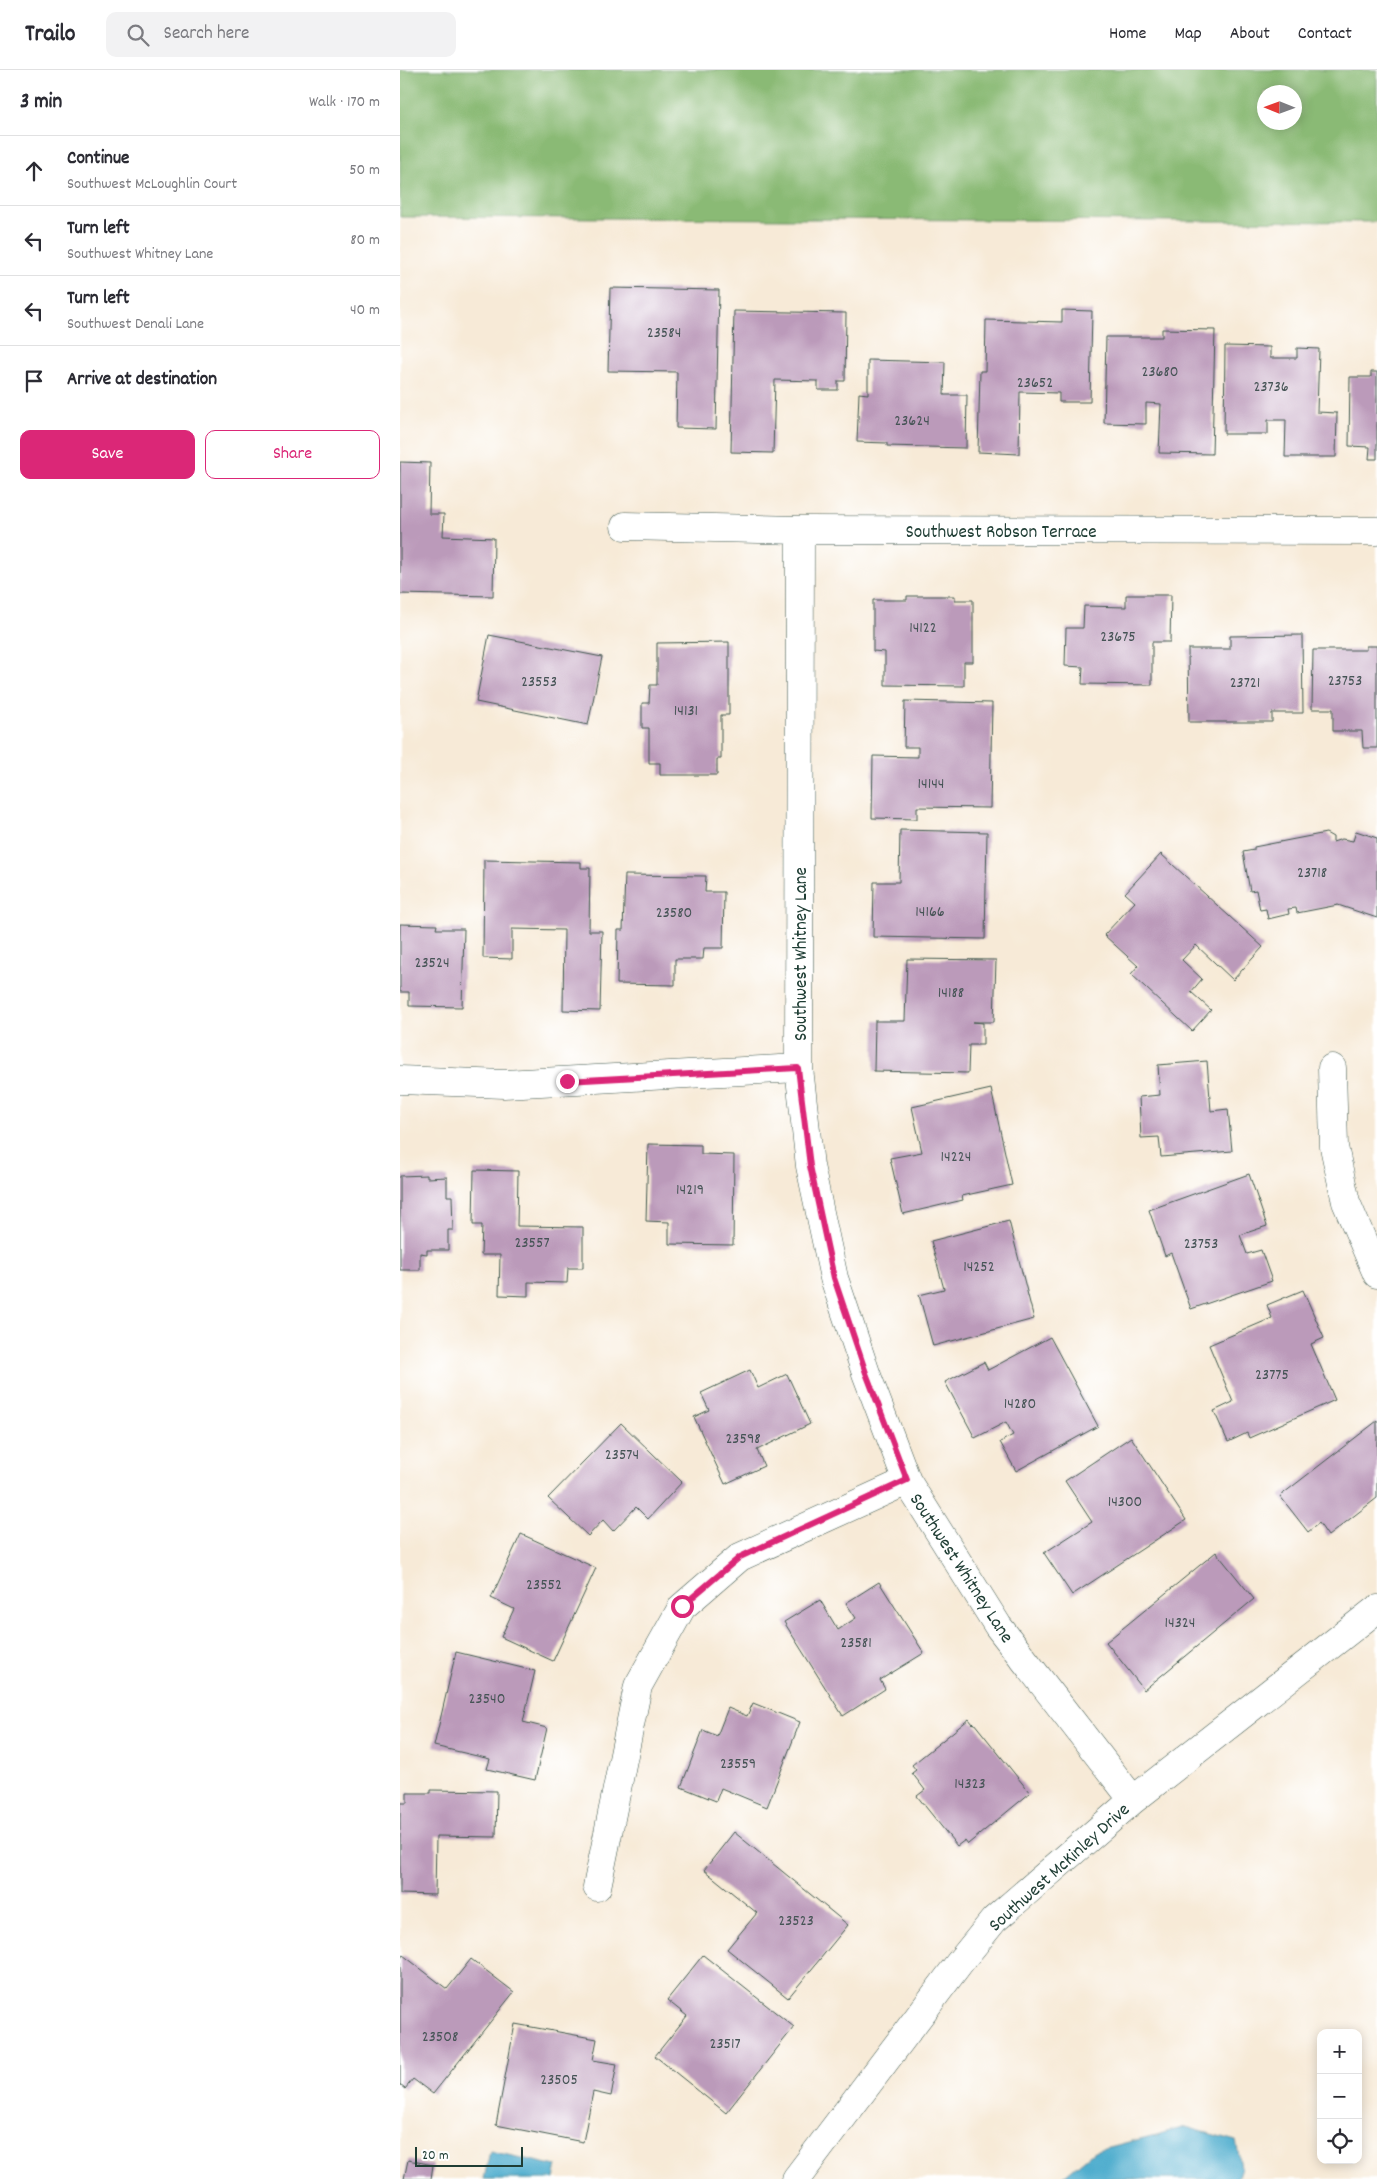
<!DOCTYPE html>
<meta charset="utf-8">
<style>
:root{--surface:#fff;--page:#f2f2f3;--text:#2b2b33;--muted:#7c7c81;--line:#e1e1e2;--accent:#db2777}
body{margin:0;font-family:Dekko,sans-serif;background:var(--page);color:var(--text)}
.controls{position:absolute;right:15px;bottom:15px;display:grid;overflow:hidden;border-radius:10px;box-shadow:0 2px 12px #0003}
.controls button{width:45px;height:45px;display:grid;place-items:center;padding:0;border:0;border-bottom:1px solid var(--line);background:var(--surface);color:var(--text);font:25px sans-serif}
.compass{position:absolute;left:857px;top:15px;width:45px;height:45px;border-radius:50%;background:var(--surface);box-shadow:0 2px 12px #0003;rotate:271deg}
.scale{position:absolute;left:15px;bottom:12px;width:108px;box-sizing:border-box;padding-left:5px;border:2px solid #1f3d34;border-top:0;font-size:14px;line-height:18px;white-space:nowrap;color:#1f3d34;-webkit-text-stroke:4px #fff;paint-order:stroke}
.stop{position:absolute;width:15px;height:15px;margin:-11px;border:4px solid #db2777;border-radius:50%;background:#fff}
.stop.end{background:#db2777;border-color:#fff;box-shadow:0 1px 5px #0008}
.list{margin:0;padding:0;list-style:none}
h2{display:flex;justify-content:space-between;align-items:center;height:65px;margin:0;padding:0 20px;font-size:21px}
h2 small{font-size:16px;font-weight:400;color:var(--muted)}
.list li{display:grid;grid-template-columns:32px 1fr auto;gap:15px;align-items:center;box-sizing:border-box;height:70px;padding:0 20px;border-top:1px solid var(--line)}
.list b{display:block;font-size:19px;white-space:nowrap}
.list p{margin:0;font-size:16px;white-space:nowrap;color:var(--muted)}
.list em{font-size:16px;font-style:normal;color:var(--muted)}
.actions{display:flex;gap:10px;padding:15px 20px}
.actions a{flex:1;padding:11px 0;border:1px solid var(--accent);border-radius:10px;text-align:center;font-size:18px;color:var(--accent)}
.actions .main{background:var(--accent);color:#fff}
.icon{flex:none;width:28px;height:28px;fill:none;stroke:currentColor;stroke-width:2;stroke-linecap:round;stroke-linejoin:round}
.map{position:relative;flex:none;width:977px;height:2109px;overflow:hidden}
header{display:flex;align-items:center;gap:30px;box-sizing:border-box;height:70px;padding:0 25px;background:var(--surface);border-bottom:1px solid var(--line)}
header strong{font-size:24px}
nav{display:flex;gap:28px;margin-inline-start:auto;font-size:18px}
.search{width:350px;height:45px;background:var(--page);display:flex;align-items:center;gap:12px;box-sizing:border-box;padding:0 18px;border-radius:10px;color:var(--muted);font-size:19px}
main{display:flex}
aside{flex:1;background:var(--surface)}
.map>svg:first-child{display:block}
.forest{fill:#8aba74;stroke:#547c54;fill-rule:evenodd}
.water{fill:#50adce;stroke:#387581}
.building{fill:#bb9aba}
.lines{fill:none;stroke-linecap:round;stroke-linejoin:round}
.minor-casing{stroke:#3f574c;stroke-width:29}
.minor{stroke:#fff;stroke-width:28}
.route{stroke:#db2777;stroke-width:6}
.labels{text-anchor:middle;stroke-width:4;stroke-linejoin:round;paint-order:stroke}
.number-label{font-size:16px;fill:#465456}
.street-label{font-size:19px;fill:#1f3d34;stroke:#fff}
</style>
<header>
<strong>Trailo</strong>
<div class="search"><svg class="icon" aria-label="search" viewBox="0 0 24 24"><circle cx="10" cy="10" r="6"/><path d="M15 15l6 6"/></svg>Search here</div>
<nav><a>Home</a><a>Map</a><a>About</a><a>Contact</a></nav>
</header>
<main>
<aside>
<h2>3 min<small>Walk · 170 m</small></h2>
<ul class="list">
<li><svg class="icon" aria-label="ahead" viewBox="0 0 24 24"><path d="M12 20V5M6 11l6-6 6 6"/></svg><div><b>Continue</b><p>Southwest McLoughlin Court</p></div><em>50 m</em></li>
<li><svg class="icon" aria-label="left" viewBox="0 0 24 24"><path d="M17 20v-9H6M10 6l-5 5 5 5"/></svg><div><b>Turn left</b><p>Southwest Whitney Lane</p></div><em>80 m</em></li>
<li><svg class="icon" aria-label="left" viewBox="0 0 24 24"><path d="M17 20v-9H6M10 6l-5 5 5 5"/></svg><div><b>Turn left</b><p>Southwest Denali Lane</p></div><em>40 m</em></li>
<li><svg class="icon" aria-label="arrive" viewBox="0 0 24 24"><path d="M6 21V4h12l-3 4 3 4H6"/></svg><div><b>Arrive at destination</b></div></li>
</ul>
<div class="actions"><a class="main">Save</a><a>Share</a></div>
</aside>
<div class="map">
<svg width="977" height="2109" viewBox="0 0 977 2109">
<rect width="100%" height="100%" fill="#fff"/>
<filter id="ink" filterUnits="userSpaceOnUse"><feTurbulence type="fractalNoise" baseFrequency=".02" numOctaves="2"/><feDisplacementMap in="SourceGraphic" scale="10" xChannelSelector="R" yChannelSelector="G"/><feConvolveMatrix kernelMatrix="1 2 1 2 8 2 1 2 1" color-interpolation-filters="sRGB"/></filter>
<filter id="wash" filterUnits="userSpaceOnUse"><feTurbulence type="fractalNoise" baseFrequency=".0096" numOctaves="4" result="noise"/><feDisplacementMap in="SourceGraphic" scale="20" xChannelSelector="R" yChannelSelector="G"/><feGaussianBlur stdDeviation="1.12" result="paint"/><feColorMatrix in="noise" values="0 0 0 0 0 0 0 0 0 0 0 0 0 0 0 0 0 1.4 0 .05"/><feComposite in="paint" operator="in"/></filter>
<g filter="url(#wash)">
<rect width="100%" height="100%" fill="#f7ead7"/>
<!-- forest -->
<path class="forest" d="M0 0H977V152L0 147ZM864 22H894V52H864Z"/>
<!-- water -->
<path class="water" d="M786 2057 836 2071 841 2097 837 2109H660L694 2081Z
M90 2081 157 2096 154 2109H84Z"/>
<g id="blocks">
<!-- building -->
<path class="building" d="M210 218 319 220 316 359 276 358 277 302 208 301Z
M662 240 692 241 690 332H659V323L620 322 619 384 578 382 580 301H585L586 250 662 252Z
M334 241 446 243 445 311H438V320H418V311L375 310 373 383 331 382Z
M762 259 815 260 812 384 759 383 761 334 746 333V354L704 353 706 267H762Z
M825 276 870 277V288H897V278L919 279 917 342 937 343 936 387H885L886 350H868V364H824Z
M468 290 545 292 544 325H567L566 378 487 376V373L457 372 459 323 468 324Z
M971 302H977V389H969L970 377 949 376 950 307H971Z
M0 392 30 393 29 444H44L43 466 94 468 93 526 0 524Z
M726 525H771L770 572H752V615L682 614 683 597 665 596 666 558H683L684 536 726 537Z
M507 526H555V530H573V592H564V616L485 615V582L473 581V530H507Z
M89 565 202 587 188 655 76 632Z
M902 565 903 643H872V652H789L788 579H830V566Z
M329 572V645H321V689H317V705H260V693H249V658H242V633H249L250 615H257V573Z
M966 576H977V678H963L962 661H933V639H912L913 580H966Z
M505 631 592 633 590 738 517 737V749L472 748 473 686 518 687V677H504Z
M500 760 587 762 585 869 473 867 474 812H499Z
M956 761 977 768V848L938 835 897 843 896 838 888 839 889 844 868 849 866 839 860 840 856 820 850 821 843 782 854 780V777L926 763 933 767V772L942 769 953 771Z
M761 784 863 877 833 910 796 875 782 890 802 909 791 922 811 940 792 961 731 904 738 896 704 865 735 832 725 823Z
M84 790 181 792V798H190L189 861H202L200 941 163 940 164 860 112 859V889L83 888Z
M225 805 306 806 305 822H324L323 878H304L303 889H275V915L217 914 218 860H223Z
M0 854 37 855 36 859H64L62 937 9 936V922H0Z
M507 889 596 890 594 952H573L583 953V975H569L568 1003 474 1001 475 951H505Z
M807 991 811 1041 828 1039 832 1081 761 1087 759 1067 741 1068 739 1027 760 1025 758 995Z
M591 1019 612 1115 562 1126 563 1130 503 1144 490 1088 522 1082 512 1037Z
M248 1074 301 1075V1084L334 1085 333 1175 269 1174V1152L246 1151Z
M74 1100 118 1101 117 1156 183 1157V1198H168L167 1213 128 1212V1226L99 1225 100 1185H81L82 1155H73Z
M849 1104 867 1156 840 1165 847 1184 861 1180 872 1211 791 1239 771 1183 765 1186 749 1140Z
M27 1105V1108L47 1107V1126H52L53 1160H48V1180H27V1184L20 1183V1200H0V1106Z
M609 1151 634 1249 533 1276 519 1225 544 1219 531 1171Z
M903 1220 924 1268 911 1274 935 1330 849 1368 847 1363 828 1372 814 1341 833 1332 809 1275 872 1248 867 1235Z
M650 1267 698 1356 616 1401 600 1372 613 1365 606 1352 575 1368 545 1312 584 1292 588 1300Z
M350 1300 358 1318 387 1304 410 1354 357 1380 364 1396 325 1414 294 1347 309 1340 301 1323Z
M977 1351V1428L928 1466 919 1453 908 1462 880 1426Z
M221 1353 282 1412 248 1449 236 1437 213 1461 203 1450 188 1466 148 1428Z
M731 1367 786 1450 672 1525 644 1483 692 1452 665 1411Z
M121 1464 196 1498 153 1591 101 1567 114 1539 91 1528Z
M816 1482 854 1529 744 1620 706 1572Z
M479 1512 524 1583 480 1610 485 1619 443 1646 384 1552 420 1530 438 1560 456 1548 446 1533Z
M56 1582 135 1601 123 1652 147 1658 135 1710 87 1699 90 1689 34 1676Z
M353 1633 400 1652 367 1737 321 1718 316 1731 281 1717 303 1660 317 1666 328 1638 347 1646Z
M569 1649 573 1654 574 1653 630 1723 568 1774 565 1770 557 1776 517 1726 525 1720 512 1703 516 1700 512 1695Z
M31 1720 97 1721 96 1767 36 1766 35 1825 0 1824V1733H7V1723H31Z
M334 1762 448 1855 388 1928 327 1879 357 1843 304 1800Z
M3 1885 47 1919 71 1889 114 1922 33 2024 13 2009 5 2019 0 2015V1889Z
M303 1885 394 1957 326 2043 255 1986 287 1946 267 1930Z
M115 1954 197 1969 193 1990 217 1994 211 2026 193 2022 183 2072 96 2055Z
M8 2090 33 2095 31 2109H4Z"/>
</g>
</g>
<g filter="url(#ink)">
<use href="#blocks" fill-opacity="0" stroke="#3f574c" stroke-width="1"/>
<g class="lines">
<!-- minor casing -->
<g class="minor-casing">
<path id="minor" d="M225 456 400 460 977 461
M400 460 399 998 410 1096 434 1208 466 1303 507 1411 598 1556 733 1730
M932 998 934 1077 946 1132 977 1204
M0 1010 104 1014 399 998
M197 1817 238 1616 282 1537 340 1487 507 1411
M396 2109 560 1892 594 1850 733 1730 977 1539"/>
</g>
<!-- minor -->
<use href="#minor" class="minor"/>
</g>
</g>
<g class="lines" filter="url(#ink)">
<!-- route -->
<path class="route" d="M167 1011 398 998 410 1096 434 1208 466 1303 507 1410 340 1487 282 1536"/>
</g>
<g class="labels">
<!-- number labels -->
<g class="number-label">
<text x="264" y="267">23584</text>
<text x="760" y="306">23680</text>
<text x="635" y="317">23652</text>
<text x="871" y="321">23736</text>
<text x="512" y="355">23624</text>
<text x="523" y="562">14122</text>
<text x="718" y="571">23675</text>
<text x="945" y="615">23753</text>
<text x="139" y="616">23553</text>
<text x="845" y="617">23721</text>
<text x="286" y="645">14131</text>
<text x="531" y="718">14144</text>
<text x="912" y="807">23718</text>
<text x="530" y="846">14166</text>
<text x="274" y="847">23580</text>
<text x="32" y="897">23524</text>
<text x="551" y="927">14188</text>
<text x="556" y="1091">14224</text>
<text x="290" y="1124">14219</text>
<text x="132" y="1177">23557</text>
<text x="801" y="1178">23753</text>
<text x="579" y="1201">14252</text>
<text x="872" y="1309">23775</text>
<text x="620" y="1338">14280</text>
<text x="343" y="1373">23598</text>
<text x="222" y="1389">23574</text>
<text x="725" y="1436">14300</text>
<text x="144" y="1519">23552</text>
<text x="780" y="1557">14324</text>
<text x="456" y="1577">23581</text>
<text x="87" y="1633">23540</text>
<text x="338" y="1698">23559</text>
<text x="570" y="1718">14323</text>
<text x="396" y="1855">23523</text>
<text x="40" y="1971">23508</text>
<text x="325" y="1978">23517</text>
<text x="159" y="2014">23505</text>
</g>
<!-- street labels -->
<g class="street-label">
<text x="601" y="467">Southwest Robson Terrace</text>
<text transform="translate(399 884) rotate(-90)" y="7">Southwest Whitney Lane</text>
<text transform="translate(563 1497) rotate(57)" y="7">Southwest Whitney Lane</text>
<text transform="translate(658 1796) rotate(-42)" y="7">Southwest McKinley Drive</text>
</g>
</g>
</svg>
<div class="controls">
<button>+</button>
<button>−</button>
<button><svg class="icon" aria-label="locate" viewBox="0 0 24 24"><circle cx="12" cy="12" r="6"/><path d="M12 2v4M12 18v4M2 12h4M18 12h4"/></svg></button>
</div>
<svg class="compass" viewBox="-18 -18 36 36"><path d="M0-13l5 13h-10z" fill="#e53935"/><path d="M0 13l5-13h-10z" fill="#7c7c81"/></svg>
<div class="scale">20 m</div>
<div class="stop" style="left:282px;top:1536px"></div>
<div class="stop end" style="left:167px;top:1011px"></div>
</div>
</main>
